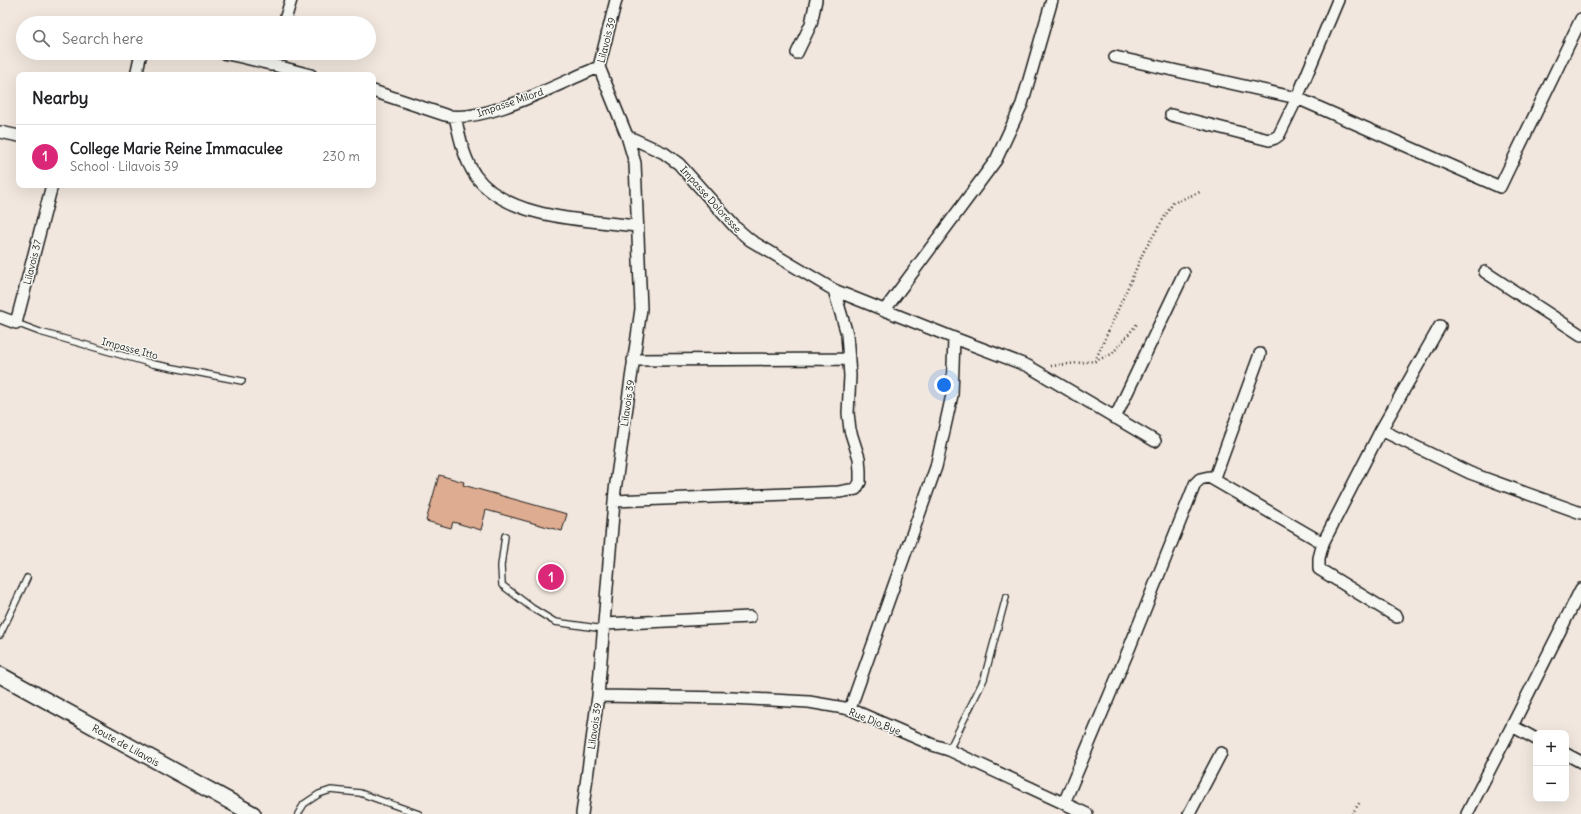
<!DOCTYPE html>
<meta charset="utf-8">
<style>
:root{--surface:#fff;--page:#f2f2f2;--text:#202124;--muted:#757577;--line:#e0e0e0;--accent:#db2777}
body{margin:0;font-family:Delius,sans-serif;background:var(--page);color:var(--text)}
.controls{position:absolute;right:12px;bottom:12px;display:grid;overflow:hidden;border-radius:8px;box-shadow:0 4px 16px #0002}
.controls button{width:36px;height:36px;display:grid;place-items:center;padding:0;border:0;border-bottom:1px solid var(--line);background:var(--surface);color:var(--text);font:20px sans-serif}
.you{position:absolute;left:944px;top:385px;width:14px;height:14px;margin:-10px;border:3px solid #fff;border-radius:50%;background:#1a73e8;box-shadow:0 0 0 6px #1a73e833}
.badge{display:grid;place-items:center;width:26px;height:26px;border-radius:50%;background:var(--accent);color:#fff;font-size:13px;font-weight:700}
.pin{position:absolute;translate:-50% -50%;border:2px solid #fff;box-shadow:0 1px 4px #0006}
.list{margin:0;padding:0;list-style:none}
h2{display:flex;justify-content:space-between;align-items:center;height:52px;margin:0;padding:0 16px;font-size:17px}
h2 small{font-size:13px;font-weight:400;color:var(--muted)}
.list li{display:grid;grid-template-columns:26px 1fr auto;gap:12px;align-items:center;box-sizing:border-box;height:64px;padding:0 16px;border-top:1px solid var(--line)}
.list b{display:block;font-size:15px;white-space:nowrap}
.list p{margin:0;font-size:13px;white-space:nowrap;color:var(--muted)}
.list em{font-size:13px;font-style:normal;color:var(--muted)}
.icon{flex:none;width:22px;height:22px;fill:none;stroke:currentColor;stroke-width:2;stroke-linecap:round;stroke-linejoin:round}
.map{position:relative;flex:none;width:1581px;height:814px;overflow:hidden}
.search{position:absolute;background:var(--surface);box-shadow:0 4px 16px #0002;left:16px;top:16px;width:360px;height:44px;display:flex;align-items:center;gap:10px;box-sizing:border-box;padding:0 14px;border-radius:22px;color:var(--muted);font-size:15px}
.panel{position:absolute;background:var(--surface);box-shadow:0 4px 16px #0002;left:16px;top:72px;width:360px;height:116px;border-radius:8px}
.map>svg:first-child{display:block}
.building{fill:#deac90;stroke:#1c1c1c}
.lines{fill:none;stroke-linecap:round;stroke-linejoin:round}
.service-casing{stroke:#1c1c1c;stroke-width:8}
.minor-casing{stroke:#1c1c1c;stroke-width:14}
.secondary-casing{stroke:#1c1c1c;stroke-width:18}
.path{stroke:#1c1c1c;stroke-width:2.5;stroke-dasharray:1 3;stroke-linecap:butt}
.service{stroke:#f6f6f2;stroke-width:5.5}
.minor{stroke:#f6f6f2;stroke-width:11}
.secondary{stroke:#f6f6f2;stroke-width:15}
.labels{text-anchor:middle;stroke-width:3;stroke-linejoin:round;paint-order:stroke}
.street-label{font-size:10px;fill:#1c1c1c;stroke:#f6f6f2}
</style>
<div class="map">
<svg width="1581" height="814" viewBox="0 0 1581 814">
<rect width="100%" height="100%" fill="#f1e7de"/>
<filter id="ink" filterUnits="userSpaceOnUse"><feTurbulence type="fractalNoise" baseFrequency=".025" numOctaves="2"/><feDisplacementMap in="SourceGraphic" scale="8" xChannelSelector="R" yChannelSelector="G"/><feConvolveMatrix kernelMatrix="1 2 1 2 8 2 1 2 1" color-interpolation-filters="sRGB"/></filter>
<g filter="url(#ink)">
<!-- building -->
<path class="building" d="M439 475 464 482 463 485 567 514 562 531 486 510 481 530 453 522 451 528 426 521Z"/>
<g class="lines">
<!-- service casing -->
<g class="service-casing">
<path id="service" d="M16 323 40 332 153 364 242 381
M505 536 501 566 502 585 532 608 555 622 604 629
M0 635 27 578
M949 750 984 679 1006 597
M298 814 304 804 319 794 331 790 360 793 419 814"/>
</g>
<!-- minor casing -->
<g class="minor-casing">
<path id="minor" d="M284 23 291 0
M223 53C252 58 282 68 311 75
M797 53 811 24 816 0
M1115 57 1297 98 1500 187 1581 19
M271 65 275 53
M136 75 141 53
M373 91 445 115C484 125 561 82 599 67
M1171 115 1269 140 1275 138 1279 135 1297 98 1338 0
M455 117C460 137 463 157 475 175 507 220 588 220 637 226
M0 132 19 136
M627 136 664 153 679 164 735 227 750 240 834 290 954 338 1028 366 1155 441
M1485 272 1581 335
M884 311 996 160 1022 104 1052 0
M0 317 16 323 52 185
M633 360 849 359
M1115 418 1184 273
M1381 430 1470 473 1581 513
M1214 480 1260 354
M614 501 839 492 856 489 860 482V471L859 458 850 430 848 413 850 376 847 334 834 290
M1397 617 1319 569V558L1323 543 1381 430 1440 326
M604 624 750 617
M598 696 732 698 809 702 850 709 933 745 949 750 1087 814
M850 709 936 467 952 395 954 338
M1536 739 1512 726 1581 589
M1566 754 1581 762
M1064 803 1129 649 1195 484 1200 479 1209 477 1323 543
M582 814 598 696 615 490 641 309 635 163 627 136 599 67 616 0
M1189 814 1221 753
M1467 814 1512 726"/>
</g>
<!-- secondary casing -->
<g class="secondary-casing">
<path id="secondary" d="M0 675 253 814"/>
</g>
<!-- path -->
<path class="path" d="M1095 361 1144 251 1173 203 1200 192
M1051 366 1095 361 1112 354 1137 324
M1352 814 1360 802"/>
<!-- service -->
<use href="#service" class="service"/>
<!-- minor -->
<use href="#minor" class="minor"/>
<!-- secondary -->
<use href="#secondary" class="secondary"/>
</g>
</g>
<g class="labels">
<!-- street labels -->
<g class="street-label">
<text transform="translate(606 40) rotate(-76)" y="4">Lilavois 39</text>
<text transform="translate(510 102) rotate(-19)" y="4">Impasse Milord</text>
<text transform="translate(711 199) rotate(48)" y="4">Impasse Doloresse</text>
<text transform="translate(32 262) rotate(-76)" y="4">Lilavois 37</text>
<text transform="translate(130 348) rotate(15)" y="4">Impasse Itto</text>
<text transform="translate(627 403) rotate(-82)" y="4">Lilavois 39</text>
<text transform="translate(875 721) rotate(22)" y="4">Rue Djo Bye</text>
<text transform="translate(594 726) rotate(-82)" y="4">Lilavois 39</text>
<text transform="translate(126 745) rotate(29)" y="4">Route de Lilavois</text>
</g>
</g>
</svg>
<div class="controls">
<button>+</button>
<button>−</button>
</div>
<div class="you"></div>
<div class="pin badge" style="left:551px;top:577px">1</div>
<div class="search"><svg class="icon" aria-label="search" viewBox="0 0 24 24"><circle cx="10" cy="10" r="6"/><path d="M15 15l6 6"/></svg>Search here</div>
<section class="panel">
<h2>Nearby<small></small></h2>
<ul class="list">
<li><span class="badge">1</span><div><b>College Marie Reine Immaculee</b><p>School · Lilavois 39</p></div><em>230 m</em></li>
</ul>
</section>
</div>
